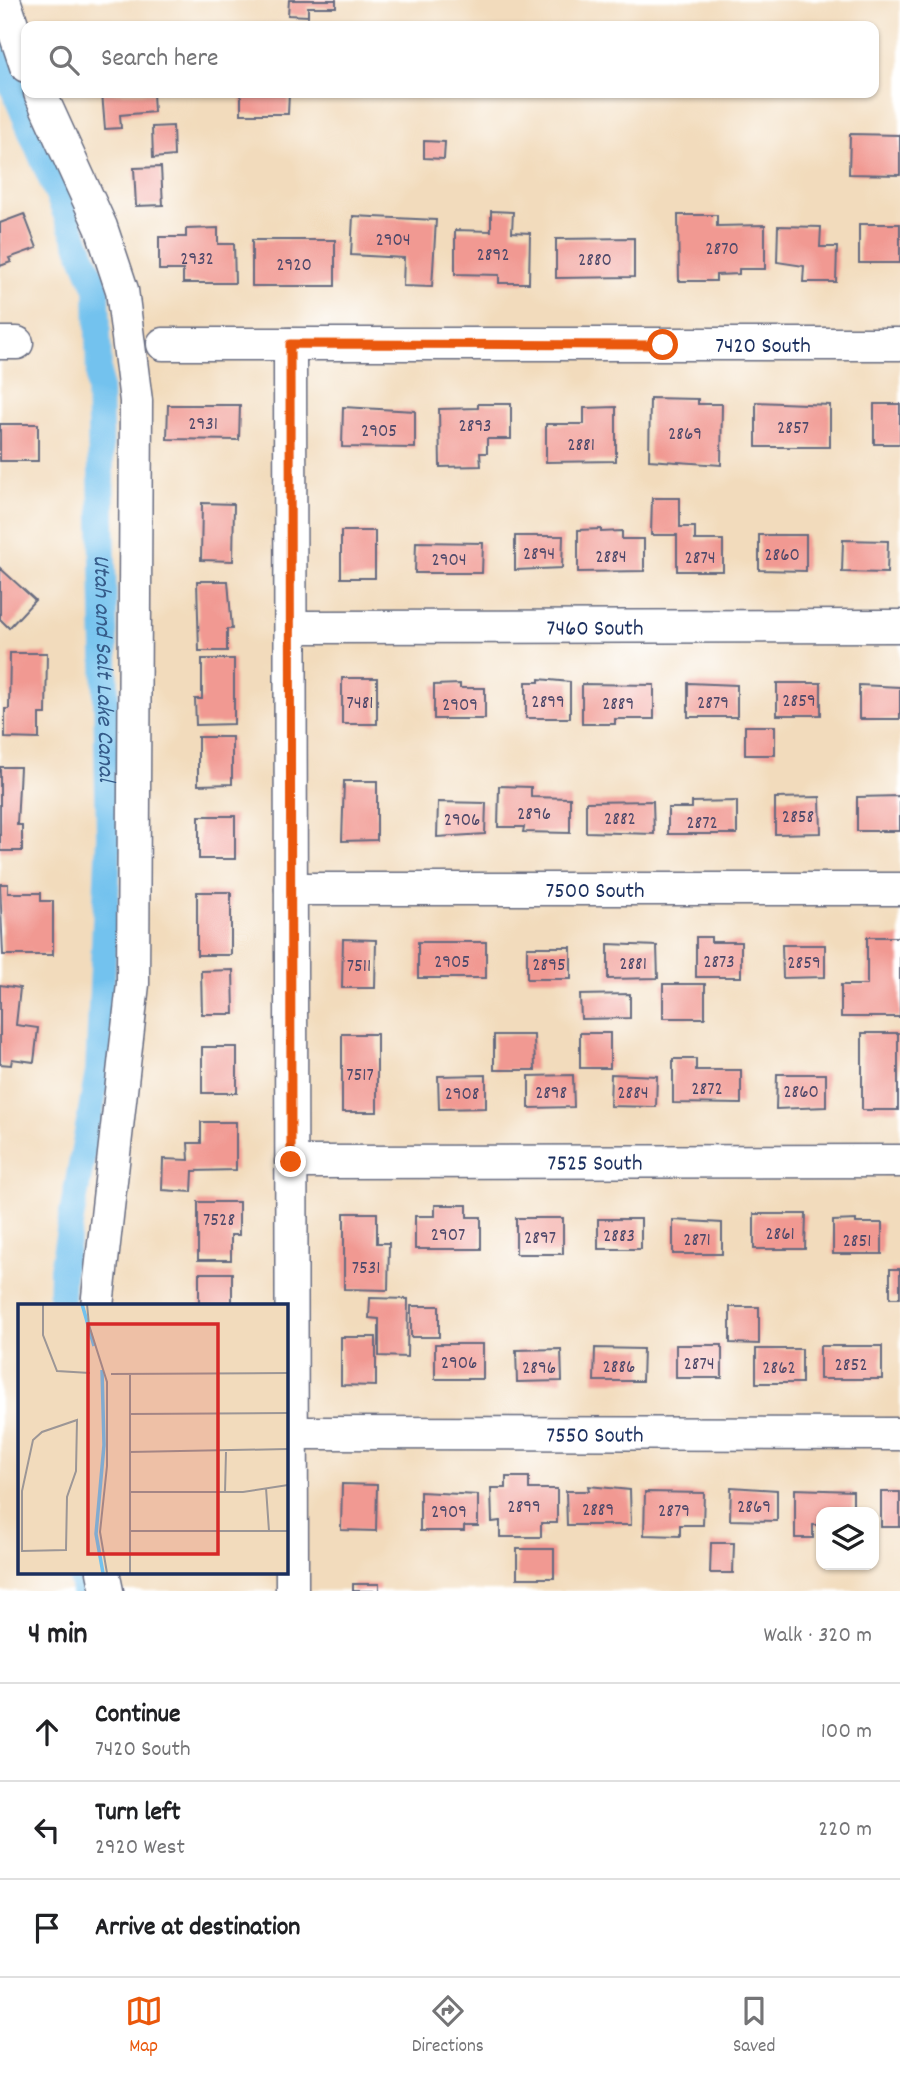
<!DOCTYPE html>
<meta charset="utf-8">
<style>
:root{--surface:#fff;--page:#f6f6f6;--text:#202124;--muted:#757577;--line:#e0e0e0;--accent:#ea580c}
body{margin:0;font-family:Dekko,sans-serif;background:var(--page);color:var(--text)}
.controls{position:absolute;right:21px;bottom:21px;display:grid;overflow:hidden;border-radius:14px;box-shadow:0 2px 5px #0004}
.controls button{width:63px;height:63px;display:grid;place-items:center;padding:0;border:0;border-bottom:2px solid var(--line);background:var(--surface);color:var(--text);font:35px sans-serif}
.stop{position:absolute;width:21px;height:21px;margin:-16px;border:5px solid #ea580c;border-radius:50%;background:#fff}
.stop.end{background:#ea580c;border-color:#fff;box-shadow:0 2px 7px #0008}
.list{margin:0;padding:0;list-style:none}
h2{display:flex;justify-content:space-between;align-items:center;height:91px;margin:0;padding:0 28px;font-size:30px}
h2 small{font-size:23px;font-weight:400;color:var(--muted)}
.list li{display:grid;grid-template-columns:46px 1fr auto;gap:21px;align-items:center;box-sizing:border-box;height:98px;padding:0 28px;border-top:2px solid var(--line)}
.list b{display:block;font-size:26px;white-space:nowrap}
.list p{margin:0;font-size:23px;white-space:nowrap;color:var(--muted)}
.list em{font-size:23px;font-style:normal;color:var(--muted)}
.icon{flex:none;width:38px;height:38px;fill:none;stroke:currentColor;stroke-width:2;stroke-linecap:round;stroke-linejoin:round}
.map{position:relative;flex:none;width:900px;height:1591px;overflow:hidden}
.search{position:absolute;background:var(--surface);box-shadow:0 2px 5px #0004;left:21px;right:21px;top:21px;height:77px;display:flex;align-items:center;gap:18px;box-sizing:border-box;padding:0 24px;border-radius:14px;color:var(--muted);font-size:26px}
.sheet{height:385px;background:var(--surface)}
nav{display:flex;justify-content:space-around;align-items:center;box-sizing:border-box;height:98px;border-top:2px solid var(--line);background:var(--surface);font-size:19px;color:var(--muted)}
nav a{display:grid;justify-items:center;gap:4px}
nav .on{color:var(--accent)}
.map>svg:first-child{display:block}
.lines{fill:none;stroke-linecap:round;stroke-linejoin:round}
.canal{stroke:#73c2ee;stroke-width:26}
.building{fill:#f19992}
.minor-casing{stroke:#666b7f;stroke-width:35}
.minor{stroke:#fff;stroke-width:32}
.route{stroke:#ea580c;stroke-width:9}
.labels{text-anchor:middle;stroke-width:6;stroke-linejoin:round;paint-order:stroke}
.number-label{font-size:19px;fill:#504a6b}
.street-label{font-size:23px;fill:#1b2f5e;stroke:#fff}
.water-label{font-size:24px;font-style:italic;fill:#355b89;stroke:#fff}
.inset-river{fill:none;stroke:#73c2ee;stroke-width:3.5}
.inset-road{fill:none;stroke:#9c9696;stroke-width:2}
.view{fill:#d62828;fill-opacity:0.15;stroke:#d62828;stroke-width:3.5}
.inset-edge{fill:none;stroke:#1b2f5e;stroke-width:3.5}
</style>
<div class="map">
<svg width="900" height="1591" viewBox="0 0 900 1591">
<rect width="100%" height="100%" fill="#fff"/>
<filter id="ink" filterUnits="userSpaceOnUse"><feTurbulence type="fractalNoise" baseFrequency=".0143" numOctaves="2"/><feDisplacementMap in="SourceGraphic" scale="14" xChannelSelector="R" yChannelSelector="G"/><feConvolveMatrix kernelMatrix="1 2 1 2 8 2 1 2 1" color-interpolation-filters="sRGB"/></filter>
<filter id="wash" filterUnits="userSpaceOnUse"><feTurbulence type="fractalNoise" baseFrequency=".00686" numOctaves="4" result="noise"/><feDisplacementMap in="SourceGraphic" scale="28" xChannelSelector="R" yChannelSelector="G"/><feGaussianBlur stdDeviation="1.57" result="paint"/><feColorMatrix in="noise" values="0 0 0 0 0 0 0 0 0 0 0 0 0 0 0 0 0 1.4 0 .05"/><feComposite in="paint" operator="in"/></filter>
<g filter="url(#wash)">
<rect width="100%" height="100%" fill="#f2dbbc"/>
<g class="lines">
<!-- canal -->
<g class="canal">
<path id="s1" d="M0 47 12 86 97 289 109 836 98 1072 62 1269 61 1306"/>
<path d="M80 1572 84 1591"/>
</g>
</g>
<g id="blocks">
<!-- building -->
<path class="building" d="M289 0H336V7H308V16L288 15Z
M102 93H153L154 112 120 115 121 128 105 129Z
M241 93H289L288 114H241Z
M173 126 174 156 153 158 152 127Z
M850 134 900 135V175L849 174Z
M424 141 445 142 444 159 424 158Z
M161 167 163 205 136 206 134 168Z
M491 211 513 212 512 232 530 233 529 283H499V275L455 274V230L491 231Z
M24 214 37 248 9 258 11 262 0 266V223Z
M678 215H717V226L765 225V269H739V274L716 275V281H679Z
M353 216 436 220 432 287 403 286 404 258 351 255Z
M859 224H900V263H859Z
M778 226 821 227 820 247H837L836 282H803L804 266 777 262Z
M218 228V244H234L235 283H183V270H159V237H186V229Z
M634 238V277L556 278V239Z
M252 240H335V286H252Z
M650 398 698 399V404H722L721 465 649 460Z
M756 402 830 405V447H756Z
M478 404H511V439H487V453H480L481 466 440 467 439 409 478 408Z
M874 404H900V444H874Z
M168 405H240L239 440 167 439Z
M343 407 415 411V448L342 447Z
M616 407V461L546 462V424H584V408Z
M0 424H38V461H0Z
M652 498H680V527H695V540H723V571H677V535H651Z
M202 503 234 504 233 561 201 560Z
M601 529V532L622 531V539H644V571L578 572V530Z
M341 531H375V578H341Z
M759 535H806V571L759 570Z
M515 536H563L562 568 515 570Z
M843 540 888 541 887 573 842 572Z
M416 542 483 543 482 573H415Z
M0 568 35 600 9 628 0 619Z
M197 581H228L232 629H227V651H199Z
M10 653H47L46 714H39V739L5 738V709H9Z
M202 659H234V724L196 725 195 699H202Z
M342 678H377V724H342Z
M539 679 570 682V718H526V682H539Z
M688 683 737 685V717H688Z
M777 683H821V715H777Z
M460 684V688H485V719H434V685Z
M582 684 654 685V719H615V724H582Z
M859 685 900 687V719H859Z
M745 726H775V755H745Z
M198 737H232V784L198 785Z
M0 767H20L17 825H22V851H0Z
M344 781H377V840L342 841Z
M499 786 531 787V797L570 798V833L523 832 524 827H498Z
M900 796V831H857V797Z
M820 797 821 833 775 834V798Z
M653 801 654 834 586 832V802Z
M737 801V834H668V808H692V802Z
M438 802 486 803 485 834 437 837Z
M199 816H235V859H199Z
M0 884H8V893H41V901H53V955H3Z
M197 892H231V955H197Z
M696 937H711V942H741V977H696Z
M867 937H900V1017H841V985H867Z
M343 939 376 940 375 988H342Z
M418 942H486V978H418Z
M608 944 657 946 658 978 608 979Z
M782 945H825V977L783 978Z
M527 947H571V979H527Z
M233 970 234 1014H202L201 971Z
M663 984H705V1018H663Z
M0 985 20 988 16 1025 38 1028 34 1062 12 1059 11 1065 0 1064Z
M630 994V1018L581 1019 580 995Z
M580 1033H610V1068H580Z
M862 1033H898V1110H862Z
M342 1034H377V1112H342Z
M494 1035H534L535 1070H494Z
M202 1047H237V1093H202Z
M673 1059H696V1070H741V1104L673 1103Z
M611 1074 657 1076 656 1107 610 1106Z
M777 1074H826V1107L776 1109Z
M486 1075V1108L439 1109 438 1076Z
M573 1075 574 1107 529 1108V1076Z
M201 1122H236V1170L193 1171 192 1192 162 1190 163 1159 189 1160 188 1143H201Z
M198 1202H239V1235H231V1260H198Z
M435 1205H467V1217H481V1249H415V1216H435Z
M344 1213H377V1243H389L388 1290 344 1289Z
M754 1214H806L805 1249H754Z
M516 1218H563V1254H516Z
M598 1219H641V1249H598Z
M673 1220 722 1223V1254H673Z
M856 1220V1223H882V1254H833V1221Z
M890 1269H900V1298H890Z
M199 1273H232V1306H199Z
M370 1298 408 1299 407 1357 379 1356V1319L369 1318Z
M411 1306H439V1337H411Z
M730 1307H759V1344L730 1343Z
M341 1337H376V1386L341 1385Z
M435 1344H483V1379H435Z
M676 1345H722V1378H676Z
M820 1346H882V1379H820Z
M595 1348 643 1349 642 1381H594Z
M561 1349 562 1381 517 1382 516 1350Z
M756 1349H802V1383H756Z
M506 1477H529V1489H557V1523H541V1537H500V1521L492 1522 491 1488H506Z
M342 1484 377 1485 376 1531 341 1530Z
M588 1486 630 1490 631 1525H567L566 1491H589Z
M731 1487 777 1490V1521L730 1520Z
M795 1489 853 1491V1512H821V1525H813V1538H795Z
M420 1492 478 1495V1526H464V1531H420Z
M645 1492 704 1493 703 1525H680V1536L644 1535Z
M881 1492H900V1527H881Z
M711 1543H734L733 1573H710Z
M517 1549H554V1578H517Z
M353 1584H379V1591H353Z"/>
</g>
</g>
<g filter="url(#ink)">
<use href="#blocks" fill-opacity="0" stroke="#666b7f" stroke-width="2"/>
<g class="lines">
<!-- minor casing -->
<g class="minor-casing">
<g id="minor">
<path d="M4 0 26 66"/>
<path d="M40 93 101 227 122 290 136 401 133 984 97 1306"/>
<path d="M0 343H17"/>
<path id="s2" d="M163 344H900"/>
<path d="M290 344 292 1591"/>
<path id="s3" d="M291 627 900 626"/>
<path id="s4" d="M291 889H900"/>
<path id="s5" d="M291 1162 900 1161"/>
<path id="s6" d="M291 1433 900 1434"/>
<path d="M103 1572 107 1591"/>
</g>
</g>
<!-- minor -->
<use href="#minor" class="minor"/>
</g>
</g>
<g class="lines" filter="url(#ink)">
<!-- route -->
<path class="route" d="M291 1162 290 344 663 345"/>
</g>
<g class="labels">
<!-- number labels -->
<g class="number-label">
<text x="393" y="245">2904</text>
<text x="722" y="254">2870</text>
<text x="493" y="260">2892</text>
<text x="197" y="264">2932</text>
<text x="595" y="265">2880</text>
<text x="294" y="270">2920</text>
<text x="203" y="429">2931</text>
<text x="475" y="431">2893</text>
<text x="793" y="433">2857</text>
<text x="379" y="436">2905</text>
<text x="685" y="439">2869</text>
<text x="581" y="450">2881</text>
<text x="539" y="559">2894</text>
<text x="782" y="560">2860</text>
<text x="611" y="562">2884</text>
<text x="700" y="563">2874</text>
<text x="449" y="565">2904</text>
<text x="799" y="706">2859</text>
<text x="548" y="707">2899</text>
<text x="360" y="708">7481</text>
<text x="713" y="708">2879</text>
<text x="618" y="709">2889</text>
<text x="460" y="710">2909</text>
<text x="534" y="819">2896</text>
<text x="798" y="822">2858</text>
<text x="620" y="824">2882</text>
<text x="462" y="825">2906</text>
<text x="702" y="828">2872</text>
<text x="452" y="967">2905</text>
<text x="719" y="967">2873</text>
<text x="804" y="968">2859</text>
<text x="633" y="969">2881</text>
<text x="549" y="970">2895</text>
<text x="359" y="971">7511</text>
<text x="360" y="1080">7517</text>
<text x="707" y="1094">2872</text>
<text x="801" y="1097">2860</text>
<text x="551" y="1098">2898</text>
<text x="633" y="1098">2884</text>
<text x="462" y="1099">2908</text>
<text x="219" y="1225">7528</text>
<text x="780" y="1239">2861</text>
<text x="448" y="1240">2907</text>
<text x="619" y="1241">2883</text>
<text x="540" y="1243">2897</text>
<text x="697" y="1245">2871</text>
<text x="857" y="1246">2851</text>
<text x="366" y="1273">7531</text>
<text x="459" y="1368">2906</text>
<text x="699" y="1369">2874</text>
<text x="851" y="1370">2852</text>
<text x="619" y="1372">2886</text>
<text x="539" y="1373">2896</text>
<text x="779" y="1373">2862</text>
<text x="524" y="1512">2899</text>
<text x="754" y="1512">2869</text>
<text x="598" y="1515">2889</text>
<text x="674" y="1516">2879</text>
<text x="449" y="1517">2909</text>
</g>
<!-- street labels -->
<g class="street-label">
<text dy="8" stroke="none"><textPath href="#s2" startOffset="600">7420 South</textPath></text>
<text dy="8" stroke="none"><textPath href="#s3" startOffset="304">7460 South</textPath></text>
<text dy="8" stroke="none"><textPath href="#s4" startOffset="304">7500 South</textPath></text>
<text dy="8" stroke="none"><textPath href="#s5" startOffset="304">7525 South</textPath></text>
<text dy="8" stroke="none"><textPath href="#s6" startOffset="304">7550 South</textPath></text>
</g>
<!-- water labels -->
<g class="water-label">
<text dy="8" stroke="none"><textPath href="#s1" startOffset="640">Utah and Salt Lake Canal</textPath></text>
</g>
</g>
<!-- overview -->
<g transform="translate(18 1304)">
<rect width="270" height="270" fill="#f2dbbc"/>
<path class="inset-river" d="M64 0 76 42M84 66 86 141 78 230 85 269"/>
<path class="inset-road" d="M25 0V31L39 67 72 69M69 0 71 21 89 78V162L82 228 89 269M93 70 270 69M112 70V269M112 110 270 109M59 116 58 167 49 193 48 246 4 247V187L15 136 24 128ZM112 148 270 145M248 184 251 227M112 188H225L270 181M207 188 208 148M112 227H270"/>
<path class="view" d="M70 20H200V250H70Z"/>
<rect width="270" height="270" class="inset-edge"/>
</g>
</svg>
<div class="controls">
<button><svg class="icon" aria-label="layers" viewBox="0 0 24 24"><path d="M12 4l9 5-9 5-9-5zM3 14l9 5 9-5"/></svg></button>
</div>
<div class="stop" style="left:663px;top:345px"></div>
<div class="stop end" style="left:291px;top:1162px"></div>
<div class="search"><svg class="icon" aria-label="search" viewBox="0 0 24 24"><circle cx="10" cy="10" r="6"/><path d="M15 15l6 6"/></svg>Search here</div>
</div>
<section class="sheet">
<h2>4 min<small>Walk · 320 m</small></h2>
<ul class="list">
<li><svg class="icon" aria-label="ahead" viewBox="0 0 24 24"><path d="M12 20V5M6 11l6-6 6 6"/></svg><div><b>Continue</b><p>7420 South</p></div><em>100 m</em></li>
<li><svg class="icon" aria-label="left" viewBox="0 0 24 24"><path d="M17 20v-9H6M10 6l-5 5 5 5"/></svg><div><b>Turn left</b><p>2920 West</p></div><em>220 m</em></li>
<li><svg class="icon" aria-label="arrive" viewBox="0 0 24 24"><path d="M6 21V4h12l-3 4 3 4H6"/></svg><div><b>Arrive at destination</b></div></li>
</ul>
</section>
<nav>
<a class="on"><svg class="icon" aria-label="map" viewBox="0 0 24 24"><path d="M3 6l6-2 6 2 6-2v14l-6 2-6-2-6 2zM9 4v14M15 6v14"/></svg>Map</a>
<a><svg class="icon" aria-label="directions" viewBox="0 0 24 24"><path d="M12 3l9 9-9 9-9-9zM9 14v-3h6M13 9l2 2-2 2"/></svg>Directions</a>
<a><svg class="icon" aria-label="saved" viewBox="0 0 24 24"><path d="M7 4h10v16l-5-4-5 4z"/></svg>Saved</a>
</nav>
